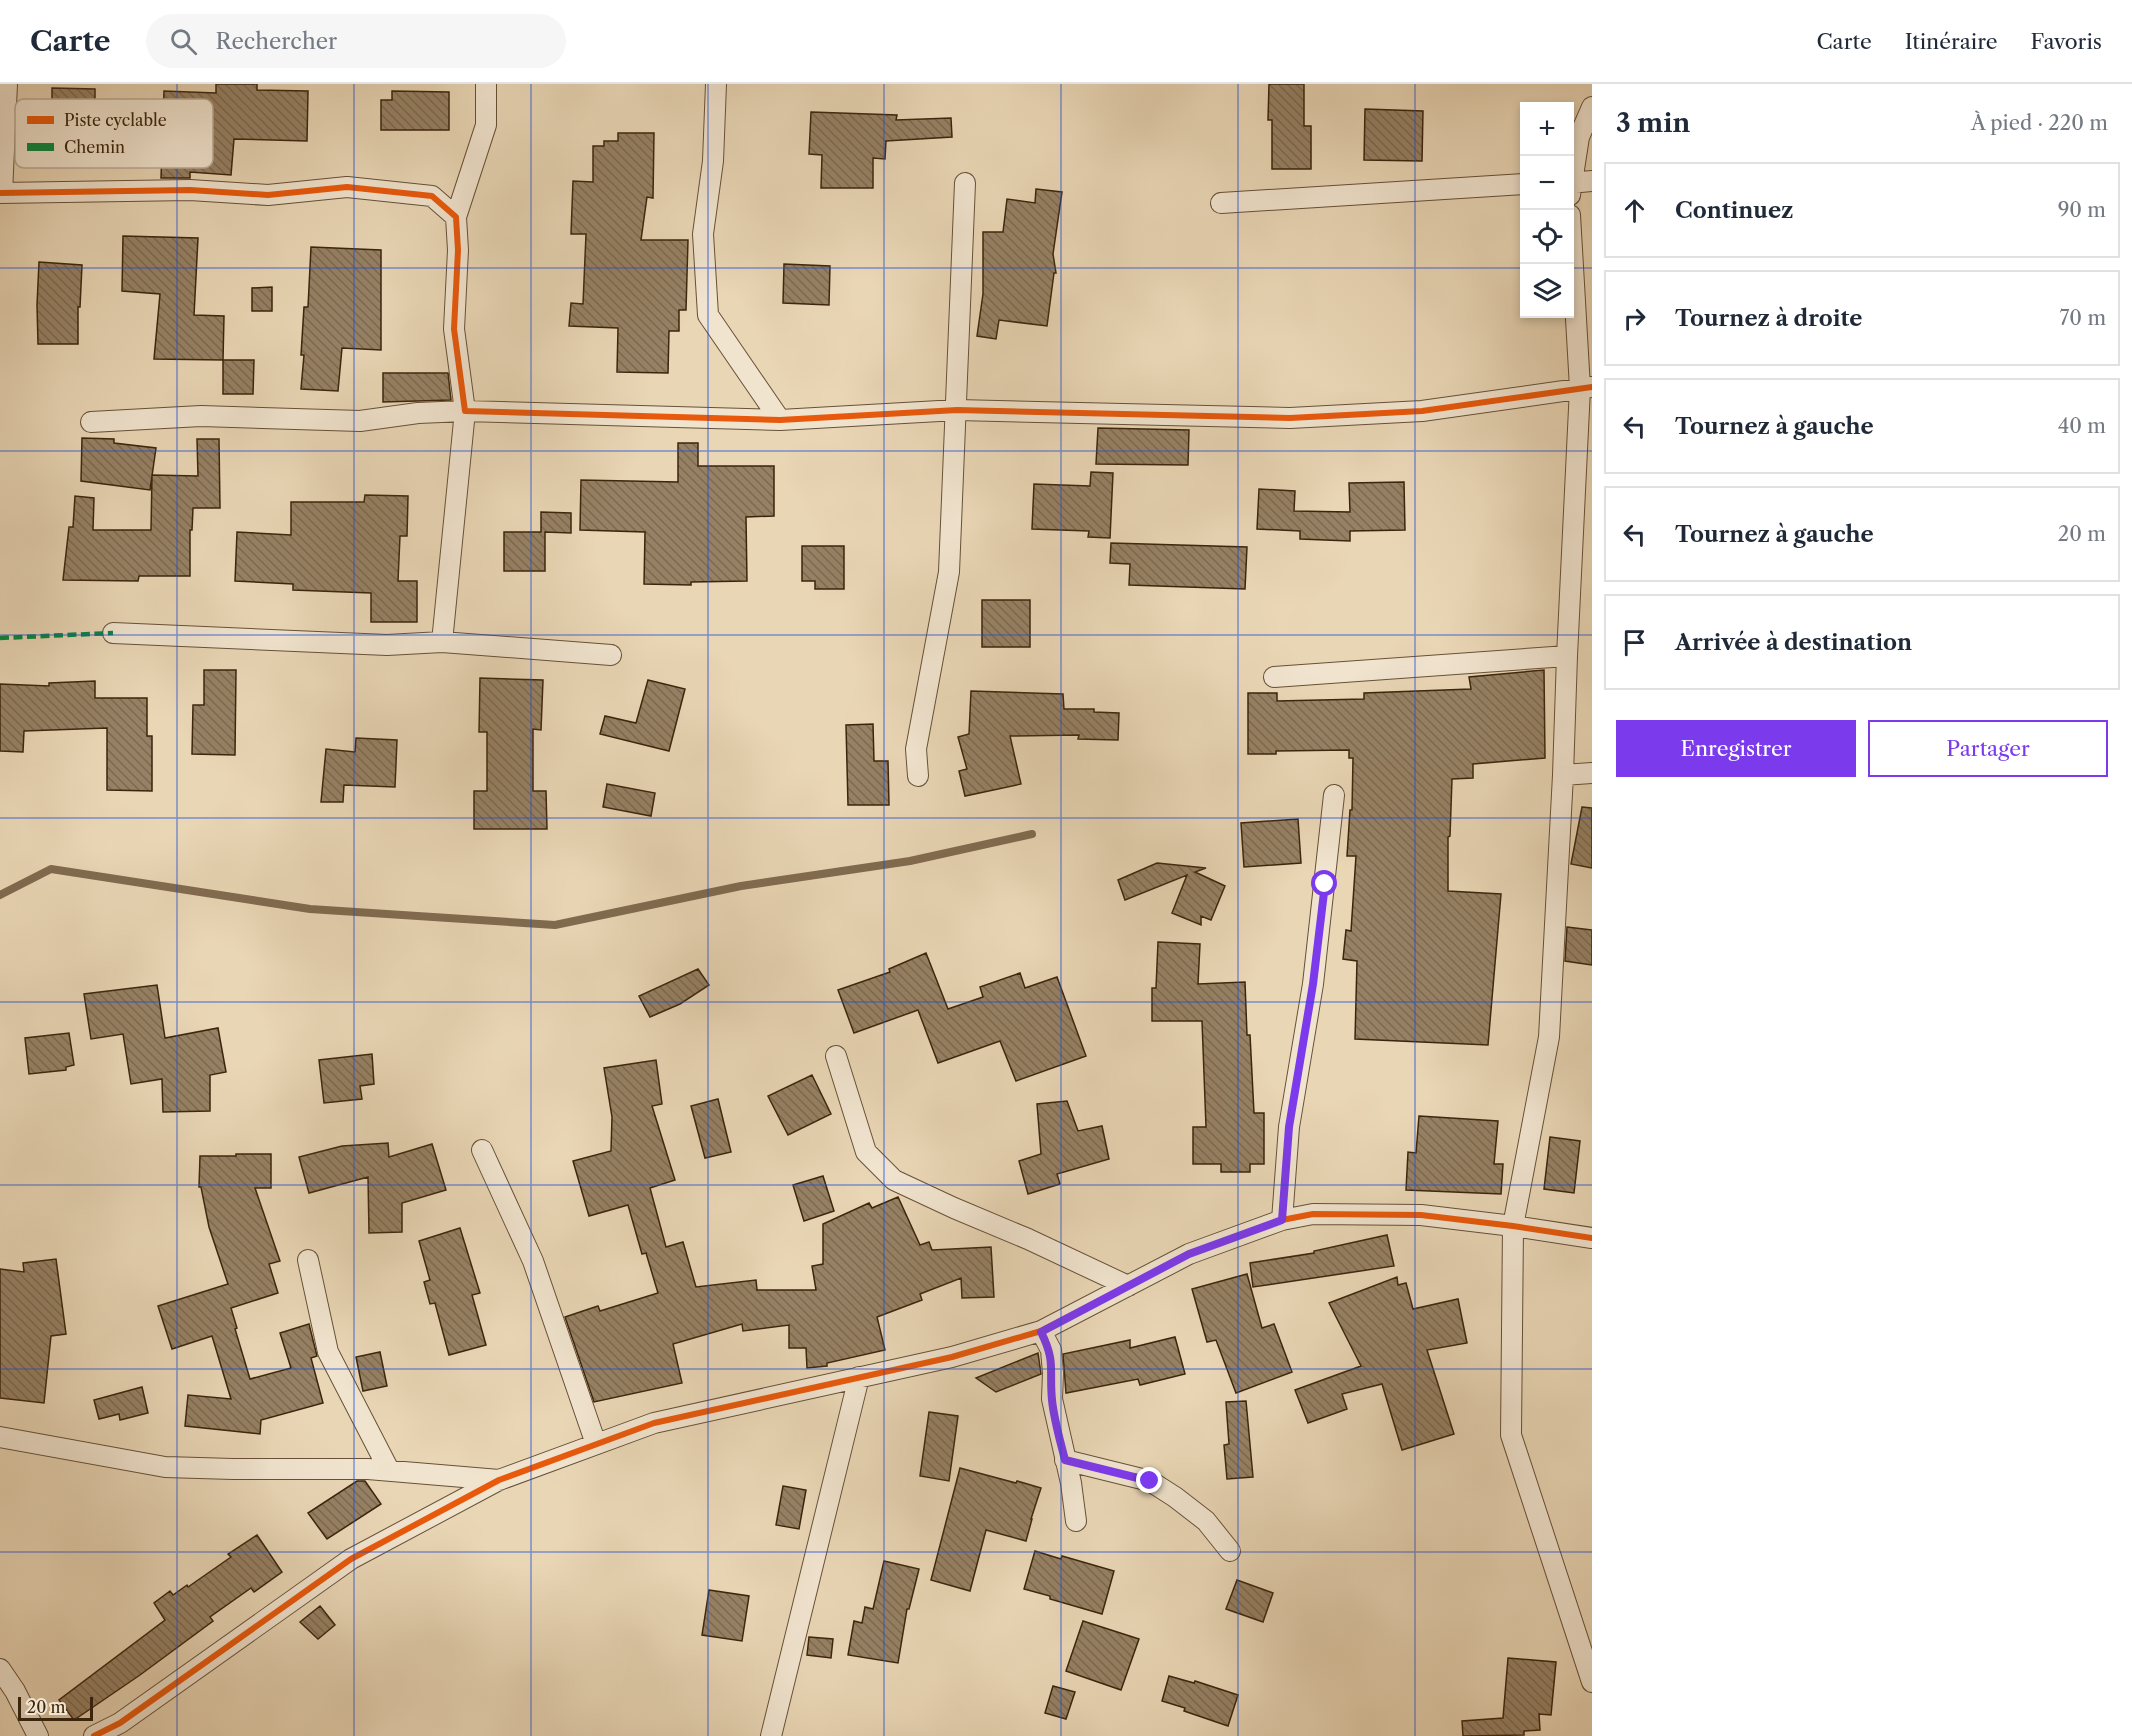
<!DOCTYPE html>
<html lang="fr">
<meta charset="utf-8">
<style>
:root{--surface:#fff;--page:#f6f6f7;--text:#1f2937;--muted:#747a83;--line:#e0e1e3;--accent:#7c3aed}
body{margin:0;font-family:"Libre Caslon Text",serif;background:var(--page);color:var(--text)}
.controls{position:absolute;right:18px;top:18px;display:grid;overflow:hidden;border-radius:0px;box-shadow:0 3px 9px #0003}
.controls button{width:54px;height:54px;display:grid;place-items:center;padding:0;border:0;border-bottom:2px solid var(--line);background:var(--surface);color:var(--text);font:30px sans-serif}
.scale{position:absolute;left:18px;bottom:15px;width:75px;box-sizing:border-box;padding-left:6px;border:3px solid #3c250d;border-top:0;font-size:16px;line-height:21px;white-space:nowrap;color:#3c250d;-webkit-text-stroke:4px #f1e4cf;paint-order:stroke}
.stop{position:absolute;width:18px;height:18px;margin:-14px;border:4px solid #7c3aed;border-radius:50%;background:#fff}
.stop.end{background:#7c3aed;border-color:#fff;box-shadow:0 2px 6px #0008}
.list{margin:0;padding:0;list-style:none}
h2{display:flex;justify-content:space-between;align-items:center;height:78px;margin:0;padding:0 24px;font-size:26px}
h2 small{font-size:20px;font-weight:400;color:var(--muted)}
.list li{display:grid;grid-template-columns:39px 1fr auto;gap:18px;align-items:center;box-sizing:border-box;height:96px;margin:0 12px 12px;padding:0 12px;border:2px solid var(--line);border-radius:0px}
.list b{display:block;font-size:22px;white-space:nowrap}
.list em{font-size:20px;font-style:normal;color:var(--muted)}
.actions{display:flex;gap:12px;padding:18px 24px}
.actions a{flex:1;padding:14px 0;border:2px solid var(--accent);border-radius:0px;text-align:center;font-size:21px;color:var(--accent)}
.actions .main{background:var(--accent);color:#fff}
.icon{flex:none;width:33px;height:33px;fill:none;stroke:currentColor;stroke-width:2;stroke-linecap:round;stroke-linejoin:round}
.map{position:relative;flex:none;width:1592px;height:1652px;overflow:hidden}
header{display:flex;align-items:center;gap:36px;box-sizing:border-box;height:84px;padding:0 30px;background:var(--surface);border-bottom:2px solid var(--line)}
header strong{font-size:28px}
nav{display:flex;gap:33px;margin-inline-start:auto;font-size:21px}
.search{width:420px;height:54px;background:var(--page);display:flex;align-items:center;gap:15px;box-sizing:border-box;padding:0 21px;border-radius:33px;color:var(--muted);font-size:22px}
main{display:flex}
aside{flex:1;background:var(--surface)}
.map>svg:first-child{display:block}
.lines{fill:none;stroke-linecap:round;stroke-linejoin:round}
.stream{stroke:#806b50;stroke-width:8}
.building{fill:url(#building-back-hatch);stroke:#3c250d;stroke-width:1.5}
.street-casing{stroke:#675137;stroke-width:22}
.street{stroke:#f1e4cf;stroke-width:20}
.quiet{stroke:#00873e;stroke-width:4.5;stroke-dasharray:9 4.5;stroke-linecap:butt}
.cycleway-casing{stroke:#f1e4cf;stroke-width:10}
.cycleway{stroke:#e8590c;stroke-width:6}
.route{stroke:#7c3aed;stroke-width:8}
.grid{fill:none;stroke:#1d4ed8;stroke-width:1.5;stroke-opacity:0.55}
.key{fill:#f1e4cf;stroke:#bbab95;stroke-width:1.5}
.key-label{font-size:16px;fill:#3c250d}
</style>
<header>
<strong>Carte</strong>
<div class="search"><svg class="icon" aria-label="search" viewBox="0 0 24 24"><circle cx="10" cy="10" r="6"/><path d="M15 15l6 6"/></svg>Rechercher</div>
<nav><a>Carte</a><a>Itinéraire</a><a>Favoris</a></nav>
</header>
<main>
<div class="map">
<svg width="1592" height="1652" viewBox="0 0 1592 1652">
<defs>
<pattern id="building-back-hatch" width="6" height="6" patternUnits="userSpaceOnUse" patternTransform="scale(1.5)"><rect width="6" height="6" fill="#968164"/><path d="M-1 5l2 2M0 0l6 6M5-1l2 2" fill="none" stroke="#7c6951"/></pattern>
</defs>
<rect width="100%" height="100%" fill="#e9d6b5"/>
<filter id="stains"><feTurbulence type="fractalNoise" baseFrequency=".00333" numOctaves="4"/><feColorMatrix values="0 0 0 0 .2 0 0 0 0 .09 0 0 0 0 .02 0 0 0 .5 -.17"/></filter>
<radialGradient id="worn" r=".72"><stop offset=".6" stop-color="#630" stop-opacity="0"/><stop offset="1" stop-color="#630" stop-opacity=".3"/></radialGradient>
<g class="lines">
<!-- stream -->
<path class="stream" d="M0 811 51 785 310 825 555 841 741 802 910 777 1032 750"/>
</g>
<!-- building -->
<path class="building" d="M216 0H257V6L308 7 307 57 234 55 231 91 190 88V94H161L164 7 216 9Z
M1269 0H1304V42H1311V85H1272V36H1268Z
M52 4 95 5V26H52Z
M392 7 449 8V46H381V16H392Z
M1365 25 1423 27 1422 77 1364 76Z
M811 28 897 31 896 36 951 34 952 53 886 57 885 75 873 74V104H821L822 71 809 70Z
M618 49H654L653 114 647 113 641 156H688L686 226H679V247H669L668 289 617 288 618 244 569 242 571 219 583 220 586 150H571L573 97 593 98V62H604V57H618Z
M1036 105 1062 108 1053 170 1056 189H1054L1047 242 999 236 996 255 977 252 983 210V148H1003L1007 115 1035 119Z
M123 152 198 154 194 231 224 232 223 276 154 275 160 210 122 207Z
M311 163 381 166V266L342 264 338 307 301 305 304 271H301L304 223H308Z
M39 178 82 181 80 223H78V260H38L37 221Z
M784 180 830 182 829 221 783 219Z
M272 203V227H252V204Z
M223 276H254L253 310H223Z
M383 289H448L451 316 383 318Z
M1098 344 1189 346 1188 381 1096 380Z
M82 354 114 355V359L156 364 150 406 81 397Z
M197 355H219L220 424H193L192 446H190V492H139L138 497 63 496 69 443H73L75 412 94 414 93 446H151L152 391 198 392Z
M678 359H698V382H774V432L746 433 747 497 691 498V501L644 500 645 448 580 446 581 396 678 398Z
M1091 388 1113 389 1110 454 1088 453 1089 447 1032 445 1034 400 1090 402Z
M1404 398 1405 446 1350 447V457L1300 455V447L1257 445 1259 405 1295 407 1294 427 1350 428 1349 399Z
M365 411 408 412 407 452H400L398 497H417V538H371V509L293 506V500L235 497 237 448 291 451V418H364Z
M541 428 571 429V449L545 448V487H504V448H541Z
M1111 459 1247 463 1245 505 1129 501 1130 480 1110 479Z
M802 462H844V505H815V497H802Z
M982 516H1030V563H982Z
M204 586H236L235 671 192 670 193 621H204Z
M1544 586 1545 674 1473 680V694L1452 695 1450 752 1448 753V807L1501 810 1488 961 1355 955 1357 877 1343 875 1346 846 1351 847 1356 772H1347L1350 726H1352L1353 674H1349V666L1276 667V670H1248V609H1277V617L1364 615V609L1471 605 1469 593Z
M480 594 543 596 541 646 533 645V707H546L547 745H474V707H487V648H479Z
M648 596 685 605 669 667 600 650 605 632 636 639Z
M95 597V614H147V652H152V707L107 706V644L24 647 23 668 0 667V600L49 602V599Z
M971 607 1063 610 1064 625H1094V628L1119 629 1118 656 1078 655 1079 651 1010 652 1021 700 965 712 959 687 967 685 958 653 969 650Z
M873 640 874 677H888L889 721H848L846 641Z
M356 654 397 656 395 703 344 701 343 718H321L326 665 355 668Z
M607 700 655 709 651 732 603 723Z
M1582 723 1592 724V784L1571 780Z
M1298 735 1301 779 1244 783 1241 739Z
M1157 779 1206 784 1195 788 1225 802 1211 836 1201 832V841L1172 829 1187 791 1125 816 1118 796Z
M1567 843 1592 846V881L1565 877Z
M1158 858 1200 860 1198 900 1245 898 1247 951H1250L1254 1029H1264V1080H1250V1088H1221V1080H1193V1043H1206L1202 937H1152V904H1156Z
M926 869 948 925 983 913 980 903 1020 889 1025 904 1057 893 1086 972 1016 997 1000 957 938 979 918 926 854 949 838 906 890 888 889 885Z
M698 885 709 901 680 920 650 933 639 912Z
M157 901 165 954 218 944 226 988 210 991V1027L163 1028 162 995 131 1000 123 950 91 955 84 910Z
M69 949 74 981 66 983V986L29 990 25 954Z
M372 970 374 1000 360 1002 362 1015 324 1019 319 976Z
M656 976 662 1020 652 1022 675 1096 650 1104 666 1163 683 1158 696 1203 756 1196 757 1206H816L812 1182 823 1180V1140L869 1119 872 1124 898 1113 920 1161 929 1158 932 1166 991 1163 994 1213 962 1214 961 1194 920 1210 922 1216 877 1233 885 1266 827 1279V1282L807 1284 806 1264H789V1241L743 1247 742 1240 673 1260 682 1299 594 1318 565 1233 598 1222 600 1227 658 1209 646 1169 642 1170 628 1121 589 1132 573 1077 611 1067 612 1033 604 984Z
M812 991 831 1030 788 1051 768 1012Z
M718 1015 731 1068 705 1074 691 1022Z
M1067 1017 1078 1047 1102 1042 1109 1075 1057 1090 1060 1100 1028 1110 1019 1077 1041 1070 1037 1020Z
M1419 1032 1498 1037 1494 1080H1503L1501 1110 1406 1106 1408 1068 1416 1069Z
M1550 1053 1580 1057 1574 1109 1544 1105Z
M388 1059 389 1073 432 1060 446 1106 402 1119V1148L369 1149 368 1093 309 1109 299 1073 342 1062Z
M236 1070H271V1104H255L280 1177 269 1180 278 1209 231 1224 237 1244 235 1245 250 1295 291 1284 280 1249 309 1240 317 1272 311 1274 323 1319 261 1336 260 1350 185 1342 188 1311 231 1315 212 1252 172 1265 158 1222 228 1200 209 1143 201 1103H199L200 1072H236Z
M823 1092 834 1127 804 1137 793 1101Z
M460 1144 480 1209 472 1211 486 1261 449 1271 435 1219 430 1220 424 1198 430 1196 419 1157Z
M1387 1151 1394 1182 1253 1203 1250 1179 1314 1169V1167Z
M56 1175 66 1250 51 1252 44 1319 0 1314V1185L24 1188 23 1179Z
M1247 1190 1262 1244 1274 1240 1292 1288 1236 1309 1216 1256 1207 1258 1192 1205Z
M1397 1193 1398 1201 1406 1199 1413 1225 1458 1215 1467 1259 1427 1266 1454 1350 1402 1366 1382 1300 1342 1310 1347 1325 1308 1339 1295 1306 1361 1282 1329 1219Z
M1175 1253 1185 1290 1140 1301 1138 1295 1066 1309 1063 1270 1130 1256V1264Z
M380 1268 387 1302 363 1307 356 1273Z
M1038 1269 1041 1290 996 1308 976 1294Z
M142 1303 148 1329 120 1336 119 1330 99 1335 94 1316Z
M1246 1317 1253 1393 1227 1395 1224 1361 1229 1360 1226 1318Z
M929 1328 958 1332 949 1397 920 1392Z
M960 1384 1016 1399 1017 1397 1041 1404 1031 1435H1032L1026 1457 986 1446 970 1507 931 1496Z
M357 1397H365L381 1420 327 1455 308 1429Z
M783 1402 806 1406 799 1445 776 1441Z
M257 1451 282 1488 254 1508 251 1504 210 1533 213 1537 140 1591 74 1636 59 1616 165 1536 154 1519 170 1507 173 1511 187 1501 188 1503 231 1473 228 1470Z
M1035 1467 1061 1475 1062 1472 1114 1487 1102 1530 1050 1515V1512L1024 1505Z
M884 1477 919 1485 909 1525H907L898 1579 848 1571 854 1537 862 1539 865 1523 873 1525Z
M1237 1496 1273 1509 1263 1538 1226 1525Z
M709 1506 749 1512 742 1557 702 1551Z
M320 1522 335 1541 318 1555 300 1538Z
M1083 1537 1139 1555 1121 1606 1066 1587Z
M809 1553 833 1555 831 1574 807 1571Z
M1508 1574 1556 1578 1551 1631 1539 1630 1540 1646 1524 1647V1651L1463 1652 1462 1637 1503 1634Z
M1169 1592 1194 1599 1195 1597 1238 1611 1228 1642 1184 1627 1185 1624 1162 1617Z
M1053 1602 1075 1608 1066 1635 1045 1629Z"/>
<g class="lines">
<!-- street casing -->
<g class="street-casing">
<path id="street" d="M716 0 713 77 703 150 708 231 780 336
M1570 99 1592 97
M0 109 190 106 268 111 347 103 432 112 456 133 458 166 454 245 465 327 780 336 957 326 1290 334 1422 327 1592 303
M2 109 7 0
M1570 111 1579 53 1592 23
M1221 119 1524 100
M1570 131 1580 304 1567 572 1563 691 1549 953 1513 1142 1511 1351 1592 1598
M456 133 486 41V0
M91 338 201 332 360 337 418 329 465 327 442 558 387 561 113 549
M442 558 611 571
M1274 593 1567 572
M1563 691 1592 689
M918 692 916 665 949 488 965 99
M836 972 866 1068 894 1096 954 1124 1028 1155 1128 1202
M482 1066 533 1177 596 1360
M1282 1136 1289 1043 1313 900 1334 711
M308 1176 328 1268 389 1386
M1041 1247 1051 1266 1053 1289 1052 1315 1071 1399 1076 1437
M0 1353 165 1383 233 1385H368L499 1396
M1065 1376 1150 1397 1175 1413 1206 1437 1230 1467
M0 1585 15 1607 38 1652
M94 1652 120 1639 351 1475 499 1396 654 1339 952 1273 1041 1247 1189 1170 1282 1136 1313 1130 1421 1131 1513 1142 1592 1154
M771 1652 859 1293"/>
</g>
<!-- street -->
<use href="#street" class="street"/>
<!-- quiet -->
<path class="quiet" d="M0 554 113 549"/>
<!-- cycleway casing -->
<g class="cycleway-casing">
<path id="cycleway" d="M0 109 190 106 268 111 347 103 432 112 456 133 458 166 454 245 465 327 780 336 957 326 1290 334 1422 327 1592 303
M94 1652 120 1639 351 1475 499 1396 654 1339 952 1273 1041 1247 1189 1170 1282 1136 1313 1130 1421 1131 1513 1142 1592 1154"/>
</g>
<!-- cycleway -->
<use href="#cycleway" class="cycleway"/>
</g>
<g class="lines">
<!-- route -->
<path class="route" d="M1150 1397 1065 1376C1060 1356 1054 1336 1052 1316 1049 1285 1056 1278 1041 1248L1189 1170 1282 1136 1289 1043 1313 900 1325 800"/>
</g>
<!-- grid -->
<path class="grid" d="M177 0V1652M354 0V1652M531 0V1652M708 0V1652M884 0V1652M1061 0V1652M1238 0V1652M1415 0V1652M0 184H1524M1570 184H1592M0 367H1592M0 551H1592M0 734H1592M0 918H1592M0 1101H1592M0 1285H1592M0 1468H1592"/>
<!-- legend -->
<rect x="15" y="15" width="198" height="69" rx="9" class="key"/>
<rect x="27" y="32" width="27" height="8" fill="#e8590c"/>
<rect x="27" y="59" width="27" height="8" fill="#00873e"/>
<g class="key-label">
<text x="64" y="42">Piste cyclable</text>
<text x="64" y="69">Chemin</text>
</g>
<rect width="100%" height="100%" filter="url(#stains)"/>
<rect width="100%" height="100%" fill="url(#worn)"/>
</svg>
<div class="controls">
<button>+</button>
<button>−</button>
<button><svg class="icon" aria-label="locate" viewBox="0 0 24 24"><circle cx="12" cy="12" r="6"/><path d="M12 2v4M12 18v4M2 12h4M18 12h4"/></svg></button>
<button><svg class="icon" aria-label="layers" viewBox="0 0 24 24"><path d="M12 4l9 5-9 5-9-5zM3 14l9 5 9-5"/></svg></button>
</div>
<div class="scale">20 m</div>
<div class="stop" style="left:1325px;top:800px"></div>
<div class="stop end" style="left:1150px;top:1397px"></div>
</div>
<aside>
<h2>3 min<small>À pied · 220 m</small></h2>
<ul class="list">
<li><svg class="icon" aria-label="ahead" viewBox="0 0 24 24"><path d="M12 20V5M6 11l6-6 6 6"/></svg><div><b>Continuez</b></div><em>90 m</em></li>
<li><svg class="icon" aria-label="right" viewBox="0 0 24 24"><path d="M7 20v-9h11M14 6l5 5-5 5"/></svg><div><b>Tournez à droite</b></div><em>70 m</em></li>
<li><svg class="icon" aria-label="left" viewBox="0 0 24 24"><path d="M17 20v-9H6M10 6l-5 5 5 5"/></svg><div><b>Tournez à gauche</b></div><em>40 m</em></li>
<li><svg class="icon" aria-label="left" viewBox="0 0 24 24"><path d="M17 20v-9H6M10 6l-5 5 5 5"/></svg><div><b>Tournez à gauche</b></div><em>20 m</em></li>
<li><svg class="icon" aria-label="arrive" viewBox="0 0 24 24"><path d="M6 21V4h12l-3 4 3 4H6"/></svg><div><b>Arrivée à destination</b></div></li>
</ul>
<div class="actions"><a class="main">Enregistrer</a><a>Partager</a></div>
</aside>
</main>
